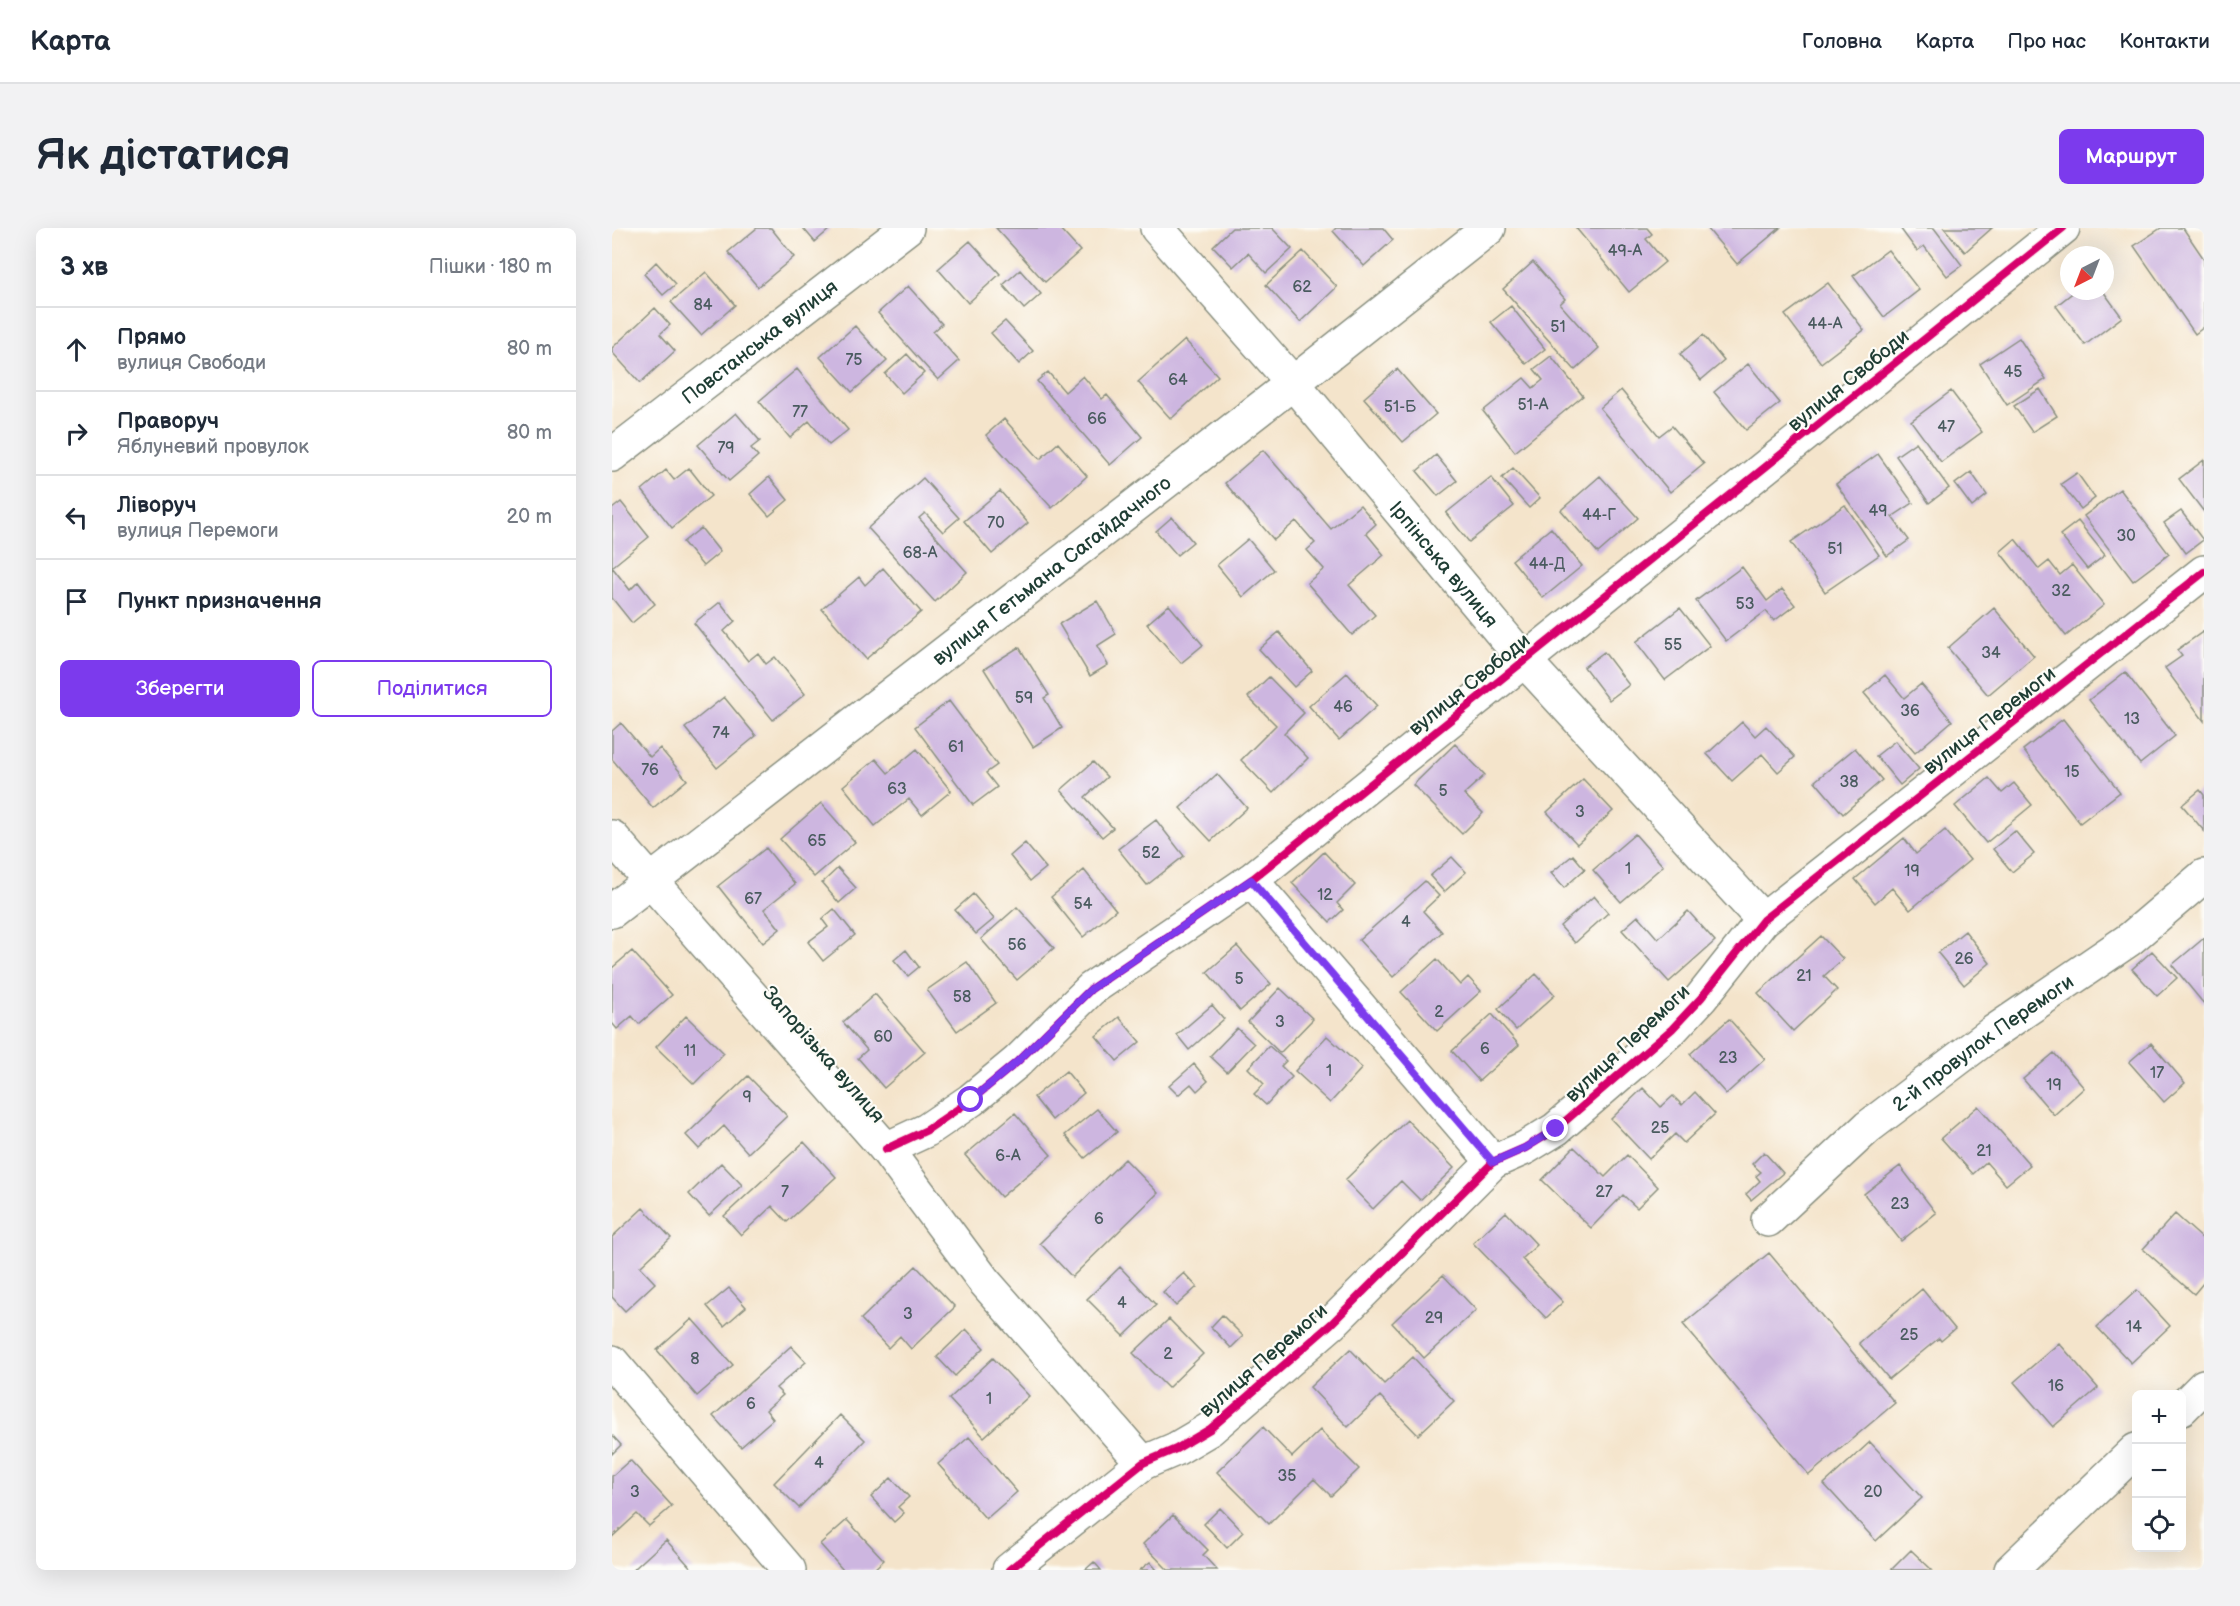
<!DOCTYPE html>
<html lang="uk">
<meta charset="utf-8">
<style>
:root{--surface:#fff;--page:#f2f2f3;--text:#1f2937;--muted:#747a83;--line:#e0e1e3;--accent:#7c3aed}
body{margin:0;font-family:"Balsamiq Sans",sans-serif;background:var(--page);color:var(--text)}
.controls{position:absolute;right:18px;bottom:18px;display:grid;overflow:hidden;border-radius:9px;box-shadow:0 6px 24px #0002}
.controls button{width:54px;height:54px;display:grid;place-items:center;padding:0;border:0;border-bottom:2px solid var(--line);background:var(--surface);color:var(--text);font:30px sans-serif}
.compass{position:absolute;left:1448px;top:18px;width:54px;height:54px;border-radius:50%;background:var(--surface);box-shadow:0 6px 24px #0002;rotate:222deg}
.stop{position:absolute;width:18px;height:18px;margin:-14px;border:4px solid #7c3aed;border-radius:50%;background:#fff}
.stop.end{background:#7c3aed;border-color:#fff;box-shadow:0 2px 6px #0008}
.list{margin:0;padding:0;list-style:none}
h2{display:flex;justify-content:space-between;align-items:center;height:78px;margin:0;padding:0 24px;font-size:26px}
h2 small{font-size:20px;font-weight:400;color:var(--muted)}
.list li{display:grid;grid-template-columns:39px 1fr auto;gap:18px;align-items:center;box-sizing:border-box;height:84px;padding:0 24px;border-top:2px solid var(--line)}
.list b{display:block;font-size:22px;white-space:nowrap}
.list p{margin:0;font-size:20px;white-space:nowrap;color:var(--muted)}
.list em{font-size:20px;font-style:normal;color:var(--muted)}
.actions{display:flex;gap:12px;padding:18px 24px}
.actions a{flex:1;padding:14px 0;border:2px solid var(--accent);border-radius:9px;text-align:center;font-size:21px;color:var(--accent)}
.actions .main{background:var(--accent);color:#fff}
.icon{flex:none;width:33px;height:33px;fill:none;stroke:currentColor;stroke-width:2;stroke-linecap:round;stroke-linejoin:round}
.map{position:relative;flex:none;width:1592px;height:1342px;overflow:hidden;border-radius:9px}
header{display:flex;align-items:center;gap:36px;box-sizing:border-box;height:84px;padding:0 30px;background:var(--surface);border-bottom:2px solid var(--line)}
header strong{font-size:28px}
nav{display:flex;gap:33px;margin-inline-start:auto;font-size:21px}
.intro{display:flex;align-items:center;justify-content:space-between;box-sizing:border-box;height:144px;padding:0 36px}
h1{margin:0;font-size:42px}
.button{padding:15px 27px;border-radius:9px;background:var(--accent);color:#fff;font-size:21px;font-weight:700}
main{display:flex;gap:36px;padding:0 36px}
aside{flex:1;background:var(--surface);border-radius:9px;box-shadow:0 6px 24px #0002}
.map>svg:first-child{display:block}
.building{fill:#cdb6e0}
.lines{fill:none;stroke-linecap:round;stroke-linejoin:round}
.minor-casing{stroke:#8a9080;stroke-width:36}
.minor{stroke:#fff;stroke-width:33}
.cycleway-casing{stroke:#fdfcf7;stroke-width:11}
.cycleway{stroke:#d6006c;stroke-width:8}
.route{stroke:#7c3aed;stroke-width:8}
.labels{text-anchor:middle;stroke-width:4.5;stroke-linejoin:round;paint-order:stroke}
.number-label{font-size:16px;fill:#4a5b5f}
.street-label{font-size:20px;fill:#1f3d34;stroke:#fdfcf7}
</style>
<header>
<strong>Карта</strong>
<nav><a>Головна</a><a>Карта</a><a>Про нас</a><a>Контакти</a></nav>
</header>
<div class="intro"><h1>Як дістатися</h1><a class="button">Маршрут</a></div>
<main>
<aside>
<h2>3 хв<small>Пішки · 180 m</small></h2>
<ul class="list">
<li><svg class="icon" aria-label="ahead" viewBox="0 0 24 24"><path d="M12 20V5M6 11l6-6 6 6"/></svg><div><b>Прямо</b><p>вулиця Свободи</p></div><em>80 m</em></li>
<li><svg class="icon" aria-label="right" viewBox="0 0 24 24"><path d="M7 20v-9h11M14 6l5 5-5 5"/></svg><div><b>Праворуч</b><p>Яблуневий провулок</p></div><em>80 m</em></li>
<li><svg class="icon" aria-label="left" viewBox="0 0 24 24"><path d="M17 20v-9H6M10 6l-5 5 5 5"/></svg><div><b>Ліворуч</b><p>вулиця Перемоги</p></div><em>20 m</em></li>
<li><svg class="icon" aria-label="arrive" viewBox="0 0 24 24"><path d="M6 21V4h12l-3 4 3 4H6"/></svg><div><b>Пункт призначення</b></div></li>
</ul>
<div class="actions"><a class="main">Зберегти</a><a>Поділитися</a></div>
</aside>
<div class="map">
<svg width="1592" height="1342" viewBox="0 0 1592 1342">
<rect width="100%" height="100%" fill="#fdfcf7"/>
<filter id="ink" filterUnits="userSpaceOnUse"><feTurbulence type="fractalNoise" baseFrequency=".0167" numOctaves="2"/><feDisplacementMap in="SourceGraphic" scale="12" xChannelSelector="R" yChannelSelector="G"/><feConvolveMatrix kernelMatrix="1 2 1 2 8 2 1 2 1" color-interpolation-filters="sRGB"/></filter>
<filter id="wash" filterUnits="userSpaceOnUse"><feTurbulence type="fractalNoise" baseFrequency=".008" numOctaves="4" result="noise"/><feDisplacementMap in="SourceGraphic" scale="24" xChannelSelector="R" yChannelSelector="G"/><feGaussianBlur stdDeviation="1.35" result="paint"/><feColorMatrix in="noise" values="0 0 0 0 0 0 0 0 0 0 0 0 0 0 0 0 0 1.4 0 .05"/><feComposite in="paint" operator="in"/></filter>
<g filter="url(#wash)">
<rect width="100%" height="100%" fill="#f4e4cb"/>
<g id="blocks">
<!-- building -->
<path class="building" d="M145 0H159L182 29 146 59 116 24Z
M191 0H219L203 14Z
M384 0H447L468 23 433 54Z
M620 0H660L680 21 654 45 636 25 621 39 601 18Z
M724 0H771L781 12 752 38 721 3Z
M964 0H1035L1040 6 1034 11 1053 34 1017 64Z
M1095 0H1168L1125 36Z
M1288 0H1322L1350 37 1335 48 1312 18 1305 23Z
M1332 0H1380L1353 24Z
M1549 0H1571L1592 31V99L1583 106 1522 18Z
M358 13 388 46 356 75 326 41Z
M1276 22 1307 62 1272 89 1241 48Z
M691 23 725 59 688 94 654 57Z
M44 34 64 56 51 67 32 46Z
M921 34 953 71 948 76 987 120 963 142 891 61Z
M408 42 429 66 412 81 391 57Z
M94 44 123 77 89 107 59 74Z
M1216 55 1252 102 1209 135 1173 87Z
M296 58 330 96 321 104 347 133 326 152 266 85Z
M1463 63H1491L1510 89 1473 117 1444 78Z
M899 78 933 121 914 136 879 94Z
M43 80 58 97 48 106 63 123 28 155 0 124V120Z
M393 93 421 123 407 136 379 105Z
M243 98 275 133 240 164 208 129Z
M1091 107 1112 133 1089 152 1068 126Z
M1407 110 1434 151 1395 177 1368 136Z
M573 112 606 148 559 191 526 154Z
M295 126 312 145 290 165 273 146Z
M939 128 971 168 903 224 871 183 912 150 921 160 931 152 922 141Z
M1136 136 1168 175 1134 202 1102 164Z
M185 141 236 202 217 217 197 193 178 210 147 173Z
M785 141 824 186 791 214 752 170Z
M436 144 453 164 471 148 490 171 495 167 530 209 498 237 425 153Z
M1428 161 1445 188 1420 204 1402 178Z
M1009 162 1047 208 1060 198 1092 236 1058 264 988 180Z
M1339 163 1370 204 1329 234 1299 193Z
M124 185 148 213 139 220 146 228 117 253 86 217Z
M392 191 428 231 446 215 475 248 440 280 374 207Z
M1304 214 1337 260 1317 275 1284 228Z
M651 222 719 301 748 277 764 296 754 305 772 327 737 357 763 387 740 407 695 355 712 341 695 322 703 315 684 293 662 312 613 255Z
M1266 226 1301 275 1280 289 1297 312 1275 328 1224 256Z
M824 227 845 253 826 268 805 243Z
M1592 232V284L1567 251Z
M77 240 99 268 60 300 30 262 54 242 62 252Z
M901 240 928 270 917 280 890 250Z
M1359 244 1375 267 1360 279 1343 256Z
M1465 245 1483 270 1469 281 1449 256Z
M988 248 1026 290 986 325 949 282Z
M157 249 176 272 157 288 138 266Z
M879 249 902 278 857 314 834 285Z
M311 250 347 290 331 304 313 285 307 290 355 344 323 374 256 300Z
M1508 261 1557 326 1521 353 1472 288Z
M388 263 416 295 380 326 352 293Z
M9 274 37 309 0 339 18 362 26 354 43 376 20 395 0 370V281Z
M1233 277 1267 327 1213 364 1179 314Z
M1569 283 1591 312 1574 325 1552 295Z
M560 289 581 314 565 327 544 303Z
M1466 293 1493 327 1475 341 1448 307Z
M89 300 108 324 91 338 71 314Z
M939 300 970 338 931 370 900 332Z
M636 311 662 342 631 369 605 337Z
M1403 311 1427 341 1437 333 1448 347 1460 337 1492 377 1454 408 1388 324Z
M1130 339 1155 373 1170 361 1183 377 1162 393 1154 383 1114 413 1084 373Z
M271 340 309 384 254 431 210 381 247 349 253 357Z
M485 373 504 406 485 418 496 437 478 448 447 396Z
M108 374 123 393 112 403 136 433 146 425 154 436 163 429 193 466 161 492 82 395Z
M557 377 591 417 569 435 535 396Z
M1068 380 1098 418 1053 452 1024 414Z
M1382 380 1422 428 1376 467 1336 420Z
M1592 403V493L1553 440 1570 428 1565 422Z
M667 404 700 443 682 459 647 421Z
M407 419 437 467 432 470 450 500 421 519 372 441Z
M992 424 1017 457 997 472 972 439Z
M1513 444 1563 508 1528 536 1477 472Z
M735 445 765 478 727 512 697 478Z
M1273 447 1292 470 1309 456 1340 493 1303 525 1252 465Z
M657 449 692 485 672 505 696 530 661 565 629 532 664 497 636 469Z
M112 469 144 508 105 540 73 500Z
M337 473 385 537 374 545 385 559 361 577 303 499Z
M1451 491 1508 564 1468 595 1411 522Z
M1130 494 1143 508 1154 498 1183 529 1166 544 1150 526 1120 553 1095 526Z
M9 495 38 529 48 520 75 552 41 580 0 531V503Z
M1283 513 1307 541 1288 557 1264 528Z
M843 516 873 547 852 566 871 585 850 606 801 557Z
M1243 520 1270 552 1231 586 1203 553Z
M305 521 339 563 310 587 297 571 263 598 231 558 264 531 276 545Z
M481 534 495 549 473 569 501 600 490 609 449 562Z
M605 546 635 580 599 613 568 580Z
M1377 550 1390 565 1402 555 1420 577 1374 615 1343 578Z
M971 551 1001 583 965 616 935 584Z
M1588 562 1592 567V603L1570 577Z
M209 575 243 614 202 649 168 611Z
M544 592 572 628 535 657 506 621Z
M1333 602 1358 632 1298 682 1280 660 1263 675 1243 651 1292 610 1304 626Z
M1403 603 1422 626 1400 644 1381 621Z
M1023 606 1051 638 1009 674 981 642Z
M413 615 434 640 418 653 398 628Z
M154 620 183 656 152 681 168 701 151 715 106 658Z
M712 624 743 657 725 675 731 682 718 694 680 655Z
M961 627 973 641 952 660 939 645Z
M840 629 854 644 832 664 818 648Z
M226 640 244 660 227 675 210 655Z
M472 642 504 682 471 709 439 669Z
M813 653 827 668 811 683 830 704 781 749 747 712Z
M361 666 382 691 364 706 343 682Z
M982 668 996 685 963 715 948 698Z
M405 679 442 720 405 752 369 711Z
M222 681 243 707 211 733 196 714 216 699 210 691Z
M1076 683 1103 713 1057 754 1010 702 1026 688 1046 711Z
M1353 703 1378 735 1352 757 1326 725Z
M1209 708 1231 731 1212 748 1225 762 1181 803 1146 765Z
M1592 710V776L1560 737Z
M625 718 659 756 628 783 595 744Z
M294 722 307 739 296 748 282 732Z
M20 723 60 767 27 796 20 788 5 801 0 795V740Z
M1540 723 1565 750 1545 768 1520 741Z
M825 731 848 757 856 749 869 763 825 803 789 764Z
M355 734 384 775 345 803 315 762Z
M924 746 943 767 904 802 886 781Z
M668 760 701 791 668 825 636 794Z
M263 766 313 824 272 860 246 830 255 822 231 794Z
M600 777 612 791 577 822 565 807Z
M880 786 907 817 867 853 840 823Z
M74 788 112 825 82 856 44 819Z
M507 789 528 814 505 833 484 808Z
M1117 791 1153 831 1114 866 1078 826Z
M625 800 642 816 615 844 598 828Z
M715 808 750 840 718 875 683 843Z
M1539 815 1573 855 1552 874 1517 834Z
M657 818 674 833 669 838 680 849 654 877 642 866 652 856 636 840Z
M1442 825 1472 860 1442 887 1411 851Z
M582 836 596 853 585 863 579 856 566 867 557 858Z
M454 843 472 865 440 892 422 869Z
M136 848 175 888 136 925 112 898 87 921 74 907Z
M1031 860 1049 879 1061 868 1070 877 1083 864 1103 886 1072 915 1063 906 1037 931 999 891Z
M1366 878 1418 937 1394 957 1374 934 1361 946 1329 910Z
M485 881 505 904 473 930 453 907Z
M403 885 439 927 389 969 353 927Z
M795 892 842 940 808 972 789 953 761 981 733 952Z
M192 914 224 949 175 994 160 978 129 1007 112 988Z
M962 919 993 949 1015 927 1046 959 1025 980 1011 967 979 1000 930 952Z
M1152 924 1171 945 1139 972 1134 966 1148 953 1144 948 1149 944 1140 936Z
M513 931 546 965 460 1049 428 1015Z
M109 935 130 957 97 988 77 966Z
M1288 938 1324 985 1289 1013 1252 966Z
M31 980 59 1010 28 1039 43 1055 13 1083 0 1069V1009Z
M894 984 925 1017 910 1031 951 1074 934 1090 861 1015Z
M1563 986 1592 1012V1054L1582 1066 1531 1021Z
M1157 1025 1283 1175 1197 1247 1071 1096Z
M304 1038 343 1079 299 1121 288 1108 276 1120 249 1091Z
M508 1039 544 1077 512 1108 475 1071Z
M572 1045 585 1059 564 1078 551 1064Z
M831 1047 864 1082 812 1130 780 1095Z
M117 1060 134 1079 112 1098 95 1078Z
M1310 1061 1343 1101 1329 1113 1327 1110 1277 1151 1247 1115Z
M1525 1062 1558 1098 1519 1135 1485 1099Z
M610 1087 631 1108 619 1120 599 1099Z
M80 1091 121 1137 85 1168 45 1122Z
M557 1091 591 1126 556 1160 521 1125Z
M354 1101 372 1120 343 1148 325 1129Z
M1447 1115 1486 1160 1441 1199 1402 1154Z
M179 1118 194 1134 164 1160 171 1167 154 1182 161 1191 129 1219 101 1188Z
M738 1121 772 1156 801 1129 842 1173 806 1207 768 1168 736 1199 698 1159Z
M381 1130 417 1168 372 1209 337 1171Z
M228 1187 253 1212 187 1280 162 1255Z
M651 1199 680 1229 708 1202 747 1241 719 1268 702 1251 657 1296 605 1244Z
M0 1207 9 1217 0 1226Z
M357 1209 405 1264 374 1291 326 1236Z
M1258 1214 1310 1270 1264 1313 1212 1256Z
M18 1232 60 1278 37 1298 25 1286 0 1309V1248Z
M279 1250 297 1269 286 1279 292 1285 282 1294 259 1269Z
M608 1280 631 1304 615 1320 592 1296Z
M561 1287 596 1322 591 1327 605 1342H556L531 1316Z
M235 1292 272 1332 261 1342H231L208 1316Z
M54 1312 81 1342H21Z
M1299 1322 1320 1342H1279Z
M482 1334 489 1342H473Z
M538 1334 545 1342H528Z"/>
</g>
</g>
<g filter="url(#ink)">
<use href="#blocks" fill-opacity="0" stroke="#8a9080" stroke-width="1.5"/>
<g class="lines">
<!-- minor casing -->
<g class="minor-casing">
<g id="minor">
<path id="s1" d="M545 0 681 155 912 432 1151 692"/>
<path id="s2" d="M0 227 295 0"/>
<path d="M0 609 274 921 372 1053 531 1235"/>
<path d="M639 652 881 934"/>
<path id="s3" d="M0 683 681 155 877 0"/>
<path d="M274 921 315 902 359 872 405 834 479 761 639 652 1451 0"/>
<path id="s4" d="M1156 992 1256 899 1380 805 1518 711 1592 648"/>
<path d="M0 1134 177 1342"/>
<path d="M1570 1180 1592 1158"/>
<path d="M397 1342 531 1235 564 1221 598 1201 719 1096 881 934 913 920 944 901 1060 801 1089 770 1151 692 1592 344"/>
<path d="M1399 1342 1524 1222"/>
</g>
</g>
<!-- minor -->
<use href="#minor" class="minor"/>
<!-- cycleway casing -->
<g class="cycleway-casing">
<path id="cycleway" d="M274 921 315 902 359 872 405 834 479 761 639 652 1451 0
M397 1342 531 1235 564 1221 598 1201 719 1096 881 934 913 920 944 901 1060 801 1089 770 1151 692 1592 344"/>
</g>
<!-- cycleway -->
<use href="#cycleway" class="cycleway"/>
</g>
</g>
<g class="lines" filter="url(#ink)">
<!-- route -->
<path class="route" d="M359 872 405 834 479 761 639 652 881 934 913 920 944 901"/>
</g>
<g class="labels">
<!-- number labels -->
<g class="number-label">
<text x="1013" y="28">49-А</text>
<text x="690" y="64">62</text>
<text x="91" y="82">84</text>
<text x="1213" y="101">44-А</text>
<text x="946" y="104">51</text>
<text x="242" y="137">75</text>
<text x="1401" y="149">45</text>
<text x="566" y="157">64</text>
<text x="921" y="182">51-А</text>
<text x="788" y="184">51-Б</text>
<text x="188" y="189">77</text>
<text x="485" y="196">66</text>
<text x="1334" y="204">47</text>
<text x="114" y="225">79</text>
<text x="1266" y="288">49</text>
<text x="987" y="292">44-Г</text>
<text x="384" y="300">70</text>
<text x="1514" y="313">30</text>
<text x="1223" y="326">51</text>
<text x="308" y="330">68-А</text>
<text x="935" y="341">44-Д</text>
<text x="1449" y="368">32</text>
<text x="1133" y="381">53</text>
<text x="1061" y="422">55</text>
<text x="1379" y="430">34</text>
<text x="412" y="475">59</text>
<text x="731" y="484">46</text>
<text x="1298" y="488">36</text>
<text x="1520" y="496">13</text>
<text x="109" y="510">74</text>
<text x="344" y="524">61</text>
<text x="38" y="547">76</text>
<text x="1460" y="549">15</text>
<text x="1237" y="559">38</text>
<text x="285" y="566">63</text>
<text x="831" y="568">5</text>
<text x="968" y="589">3</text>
<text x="205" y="618">65</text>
<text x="539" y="630">52</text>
<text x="1016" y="646">1</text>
<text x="1300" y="648">19</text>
<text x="713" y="672">12</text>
<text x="141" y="676">67</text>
<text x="471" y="681">54</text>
<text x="794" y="699">4</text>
<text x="405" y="722">56</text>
<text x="1352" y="736">26</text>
<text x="1192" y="753">21</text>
<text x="627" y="756">5</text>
<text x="350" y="774">58</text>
<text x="827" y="789">2</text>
<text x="668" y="799">3</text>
<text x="271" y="814">60</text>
<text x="873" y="826">6</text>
<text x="78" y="828">11</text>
<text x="1116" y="835">23</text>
<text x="717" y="848">1</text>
<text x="1545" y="850">17</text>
<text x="1442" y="862">19</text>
<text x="135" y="874">9</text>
<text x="1048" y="905">25</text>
<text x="1372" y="928">21</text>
<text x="396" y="933">6-А</text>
<text x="173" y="969">7</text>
<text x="992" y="969">27</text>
<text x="1288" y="981">23</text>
<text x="487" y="996">6</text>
<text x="510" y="1080">4</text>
<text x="296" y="1091">3</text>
<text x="822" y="1095">29</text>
<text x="1522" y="1104">14</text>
<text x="1297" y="1112">25</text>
<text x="556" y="1131">2</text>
<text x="83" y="1136">8</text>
<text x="1444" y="1163">16</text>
<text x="377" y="1176">1</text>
<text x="139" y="1181">6</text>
<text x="207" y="1240">4</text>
<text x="675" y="1253">35</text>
<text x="23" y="1269">3</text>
<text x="1261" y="1269">20</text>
</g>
<!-- street labels -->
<g class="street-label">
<text dy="7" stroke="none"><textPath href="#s2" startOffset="186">Повстанська вулиця</textPath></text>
<text transform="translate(1236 152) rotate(-39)" y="7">вулиця Свободи</text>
<text dy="7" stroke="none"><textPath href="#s1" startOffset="442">Ірпінська вулиця</textPath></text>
<text dy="7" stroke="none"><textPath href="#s3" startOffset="556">вулиця Гетьмана Сагайдачного</textPath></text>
<text transform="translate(857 456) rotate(-39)" y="7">вулиця Свободи</text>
<text transform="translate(1377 492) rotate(-38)" y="7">вулиця Перемоги</text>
<text transform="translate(1015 815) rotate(-43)" y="7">вулиця Перемоги</text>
<text dy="7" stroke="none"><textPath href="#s4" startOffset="279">2-й провулок Перемоги</textPath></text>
<text transform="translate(212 826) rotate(49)" y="7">Запорізька вулиця</text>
<text transform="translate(651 1132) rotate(-41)" y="7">вулиця Перемоги</text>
</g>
</g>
</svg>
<div class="controls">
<button>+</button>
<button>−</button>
<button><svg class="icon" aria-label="locate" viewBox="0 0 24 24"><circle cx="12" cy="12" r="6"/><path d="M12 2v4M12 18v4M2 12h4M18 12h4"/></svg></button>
</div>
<svg class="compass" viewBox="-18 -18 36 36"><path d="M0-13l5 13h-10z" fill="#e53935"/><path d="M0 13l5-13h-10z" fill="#747a83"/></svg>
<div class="stop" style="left:359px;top:872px"></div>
<div class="stop end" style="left:944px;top:901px"></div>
</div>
</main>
